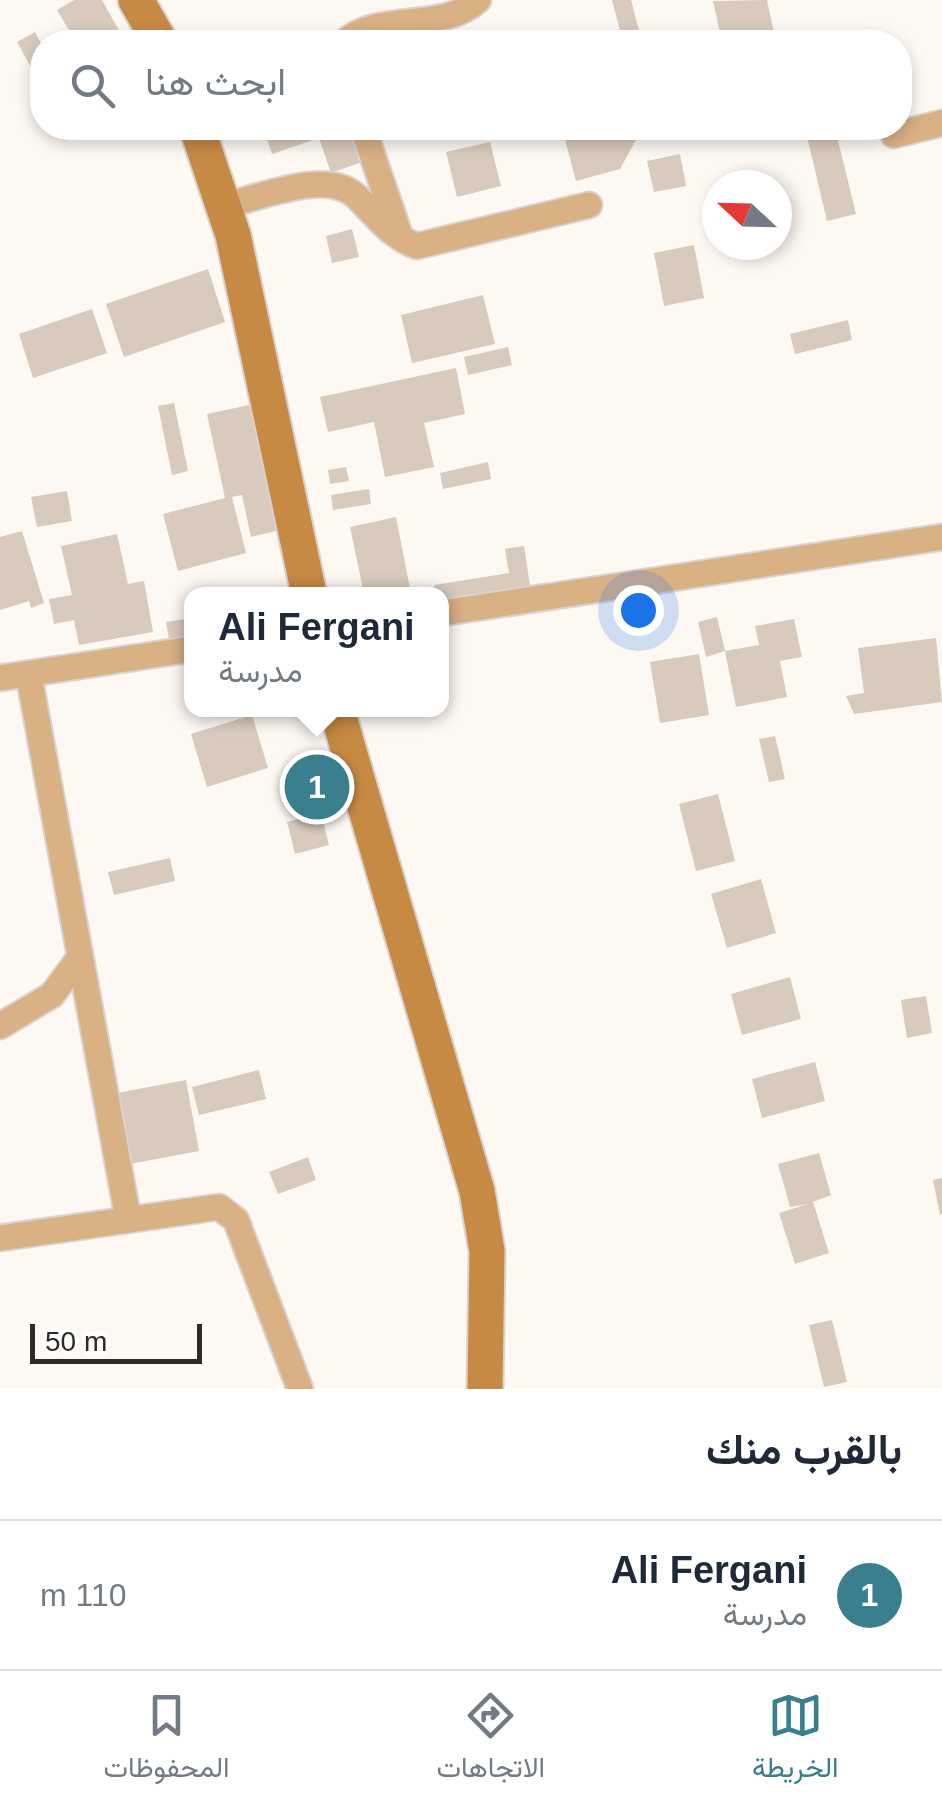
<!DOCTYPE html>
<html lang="ar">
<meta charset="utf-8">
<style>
:root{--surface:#fff;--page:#f6f6f7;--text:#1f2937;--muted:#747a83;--line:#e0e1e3;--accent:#3a7f8d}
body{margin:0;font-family:Arial,Vazirmatn,sans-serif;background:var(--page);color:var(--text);direction:rtl}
.compass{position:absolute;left:702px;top:170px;width:90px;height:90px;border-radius:50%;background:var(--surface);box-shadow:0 5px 15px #0003;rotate:292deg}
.scale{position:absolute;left:30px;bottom:25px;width:172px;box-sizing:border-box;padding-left:10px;border:5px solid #2f2a25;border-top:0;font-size:28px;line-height:35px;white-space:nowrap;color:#2f2a25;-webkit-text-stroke:8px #fff;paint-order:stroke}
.you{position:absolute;left:638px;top:610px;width:35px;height:35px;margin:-25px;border:8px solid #fff;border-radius:50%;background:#1a73e8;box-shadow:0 0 0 15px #1a73e833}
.badge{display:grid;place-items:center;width:65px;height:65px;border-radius:50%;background:var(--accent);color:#fff;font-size:32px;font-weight:700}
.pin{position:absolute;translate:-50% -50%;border:5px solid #fff;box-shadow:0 2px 10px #0006}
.popup{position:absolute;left:184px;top:587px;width:265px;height:130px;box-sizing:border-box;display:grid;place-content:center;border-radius:20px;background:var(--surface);filter:drop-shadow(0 2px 8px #0005);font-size:32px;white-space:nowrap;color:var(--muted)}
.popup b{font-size:38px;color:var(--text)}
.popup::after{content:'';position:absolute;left:50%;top:100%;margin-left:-20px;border:20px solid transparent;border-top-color:var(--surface)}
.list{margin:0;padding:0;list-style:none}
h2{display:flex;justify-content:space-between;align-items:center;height:130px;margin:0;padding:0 40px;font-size:42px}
h2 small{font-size:32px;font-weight:400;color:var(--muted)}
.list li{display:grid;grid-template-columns:65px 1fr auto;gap:30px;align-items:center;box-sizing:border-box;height:150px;padding:0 40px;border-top:2px solid var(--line)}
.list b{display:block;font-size:38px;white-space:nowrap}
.list p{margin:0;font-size:32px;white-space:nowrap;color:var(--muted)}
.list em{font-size:32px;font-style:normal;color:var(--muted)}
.icon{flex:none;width:55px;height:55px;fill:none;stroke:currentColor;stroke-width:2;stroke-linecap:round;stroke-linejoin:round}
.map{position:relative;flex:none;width:942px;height:1389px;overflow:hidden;direction:ltr}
.search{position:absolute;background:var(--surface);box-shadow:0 5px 15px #0003;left:30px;right:30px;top:30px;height:110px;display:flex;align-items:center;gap:25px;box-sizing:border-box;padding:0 35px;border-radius:40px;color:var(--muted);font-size:38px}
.sheet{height:280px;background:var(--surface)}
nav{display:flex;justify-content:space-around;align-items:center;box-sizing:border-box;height:140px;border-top:2px solid var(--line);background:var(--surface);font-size:28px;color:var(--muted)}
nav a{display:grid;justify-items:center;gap:5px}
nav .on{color:var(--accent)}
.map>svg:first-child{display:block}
.building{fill:#d8cabd}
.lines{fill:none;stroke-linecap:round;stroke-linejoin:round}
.street-casing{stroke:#d9d3ce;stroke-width:29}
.secondary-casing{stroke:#d9d3ce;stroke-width:39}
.street{stroke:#dab085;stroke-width:25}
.secondary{stroke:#c78a45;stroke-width:35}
</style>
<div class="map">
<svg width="942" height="1389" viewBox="0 0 942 1389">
<rect width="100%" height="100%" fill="#fef8f3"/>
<!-- building -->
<path class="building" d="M74 0H102L122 36 111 42H76L57 10Z
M612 0H631L642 42H623Z
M767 0 776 42H722L713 1Z
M35 32 42 45V87L17 42Z
M263 128H331L333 136 354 129 365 161 331 173 319 138 272 154Z
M562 128H634L637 138 620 169 576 181Z
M805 128H835L856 214 827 221Z
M490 142 501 186 457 197 446 152Z
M680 154 686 186 654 192 647 161Z
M352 229 359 257 332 263 326 236Z
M694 245 704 298 664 306 654 253Z
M208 269 225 322 124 357 106 304Z
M483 295 495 344 412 363 401 315Z
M92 309 107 353 33 378 19 334Z
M848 320 852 340 795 354 790 334Z
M508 347 512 365 468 375 464 357Z
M456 368 465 414 424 423 434 467 385 477 374 422 328 432 320 397Z
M174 403 188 471 172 475 158 406Z
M254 404 280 530 251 537 242 495 232 497 246 553 178 571 163 514 225 498 207 414Z
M488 462 491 479 443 489 440 473Z
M346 467 349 481 330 484 328 470Z
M369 489 371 504 333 510 331 495Z
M67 491 72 521 37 527 31 497Z
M396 517 411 594H364L350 527Z
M22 531 44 603 31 608 29 601 0 610V537Z
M117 534 128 584 144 581 153 632 79 645 74 620 54 624 49 599 72 595 61 546Z
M524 546 531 592 442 606V594H435L434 585 509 573 505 549Z
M717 617 725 651 706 657 698 622Z
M192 618V649L171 652 166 622Z
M794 619 802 657 780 661 787 697 736 707 725 651 759 645 755 626Z
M936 638 942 702 854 714 846 696 864 693 858 648Z
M699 654 709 715 660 723 650 662Z
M252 715 268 768 207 787 191 734Z
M775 736 785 779 769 782 759 739Z
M718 794 735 861 696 871 679 804Z
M321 813 329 845 295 854 287 822Z
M170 858 175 881 114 895 108 872Z
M761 879 776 933 727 948 711 894Z
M790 977 801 1019 742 1035 731 994Z
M926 996 932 1033 907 1038 901 1000Z
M815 1062 825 1101 762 1118 752 1079Z
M259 1070 266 1099 199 1115 192 1087Z
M186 1080 199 1151 130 1164 117 1093Z
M819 1153 831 1195 813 1202 829 1253 795 1264 779 1213 808 1204 790 1207 778 1164Z
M308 1157 316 1180 278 1194 269 1172Z
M942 1178V1214L940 1215 933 1180Z
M832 1320 847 1382 824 1387 809 1325Z"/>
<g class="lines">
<!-- street casing -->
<g class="street-casing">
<path id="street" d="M345 42C379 11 442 33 478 0
M363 128 400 236
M894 135 942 123
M224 206C259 198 329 167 358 198 377 217 391 237 417 246L589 205
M442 613 942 537
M29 676 128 1218
M0 678 192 649
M0 1026 52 995 80 957
M0 1238 219 1207 236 1220 300 1389"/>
</g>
<!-- secondary casing -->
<g class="secondary-casing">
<path id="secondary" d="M136 0 160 42
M197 128 233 235 309 594
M337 710 477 1191 487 1251 485 1389"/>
</g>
<!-- street -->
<use href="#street" class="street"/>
<!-- secondary -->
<use href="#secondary" class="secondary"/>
</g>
</svg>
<svg class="compass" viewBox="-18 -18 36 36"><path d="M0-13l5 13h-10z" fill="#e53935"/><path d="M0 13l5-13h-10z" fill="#747a83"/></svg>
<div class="scale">50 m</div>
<div class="you"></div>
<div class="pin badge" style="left:317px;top:787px">1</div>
<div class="popup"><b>Ali Fergani</b>مدرسة</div>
<div class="search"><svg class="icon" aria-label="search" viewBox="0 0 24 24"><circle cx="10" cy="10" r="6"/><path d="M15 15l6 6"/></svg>ابحث هنا</div>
</div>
<section class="sheet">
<h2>بالقرب منك<small></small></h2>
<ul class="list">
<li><span class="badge">1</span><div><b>Ali Fergani</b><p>مدرسة</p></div><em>110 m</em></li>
</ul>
</section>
<nav>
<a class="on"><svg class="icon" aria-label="map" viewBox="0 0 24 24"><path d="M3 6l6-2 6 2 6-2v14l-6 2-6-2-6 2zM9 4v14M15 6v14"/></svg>الخريطة</a>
<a><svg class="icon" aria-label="directions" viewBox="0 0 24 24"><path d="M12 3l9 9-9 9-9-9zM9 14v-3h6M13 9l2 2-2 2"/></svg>الاتجاهات</a>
<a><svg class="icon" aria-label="saved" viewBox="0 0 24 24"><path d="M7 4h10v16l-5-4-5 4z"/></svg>المحفوظات</a>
</nav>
